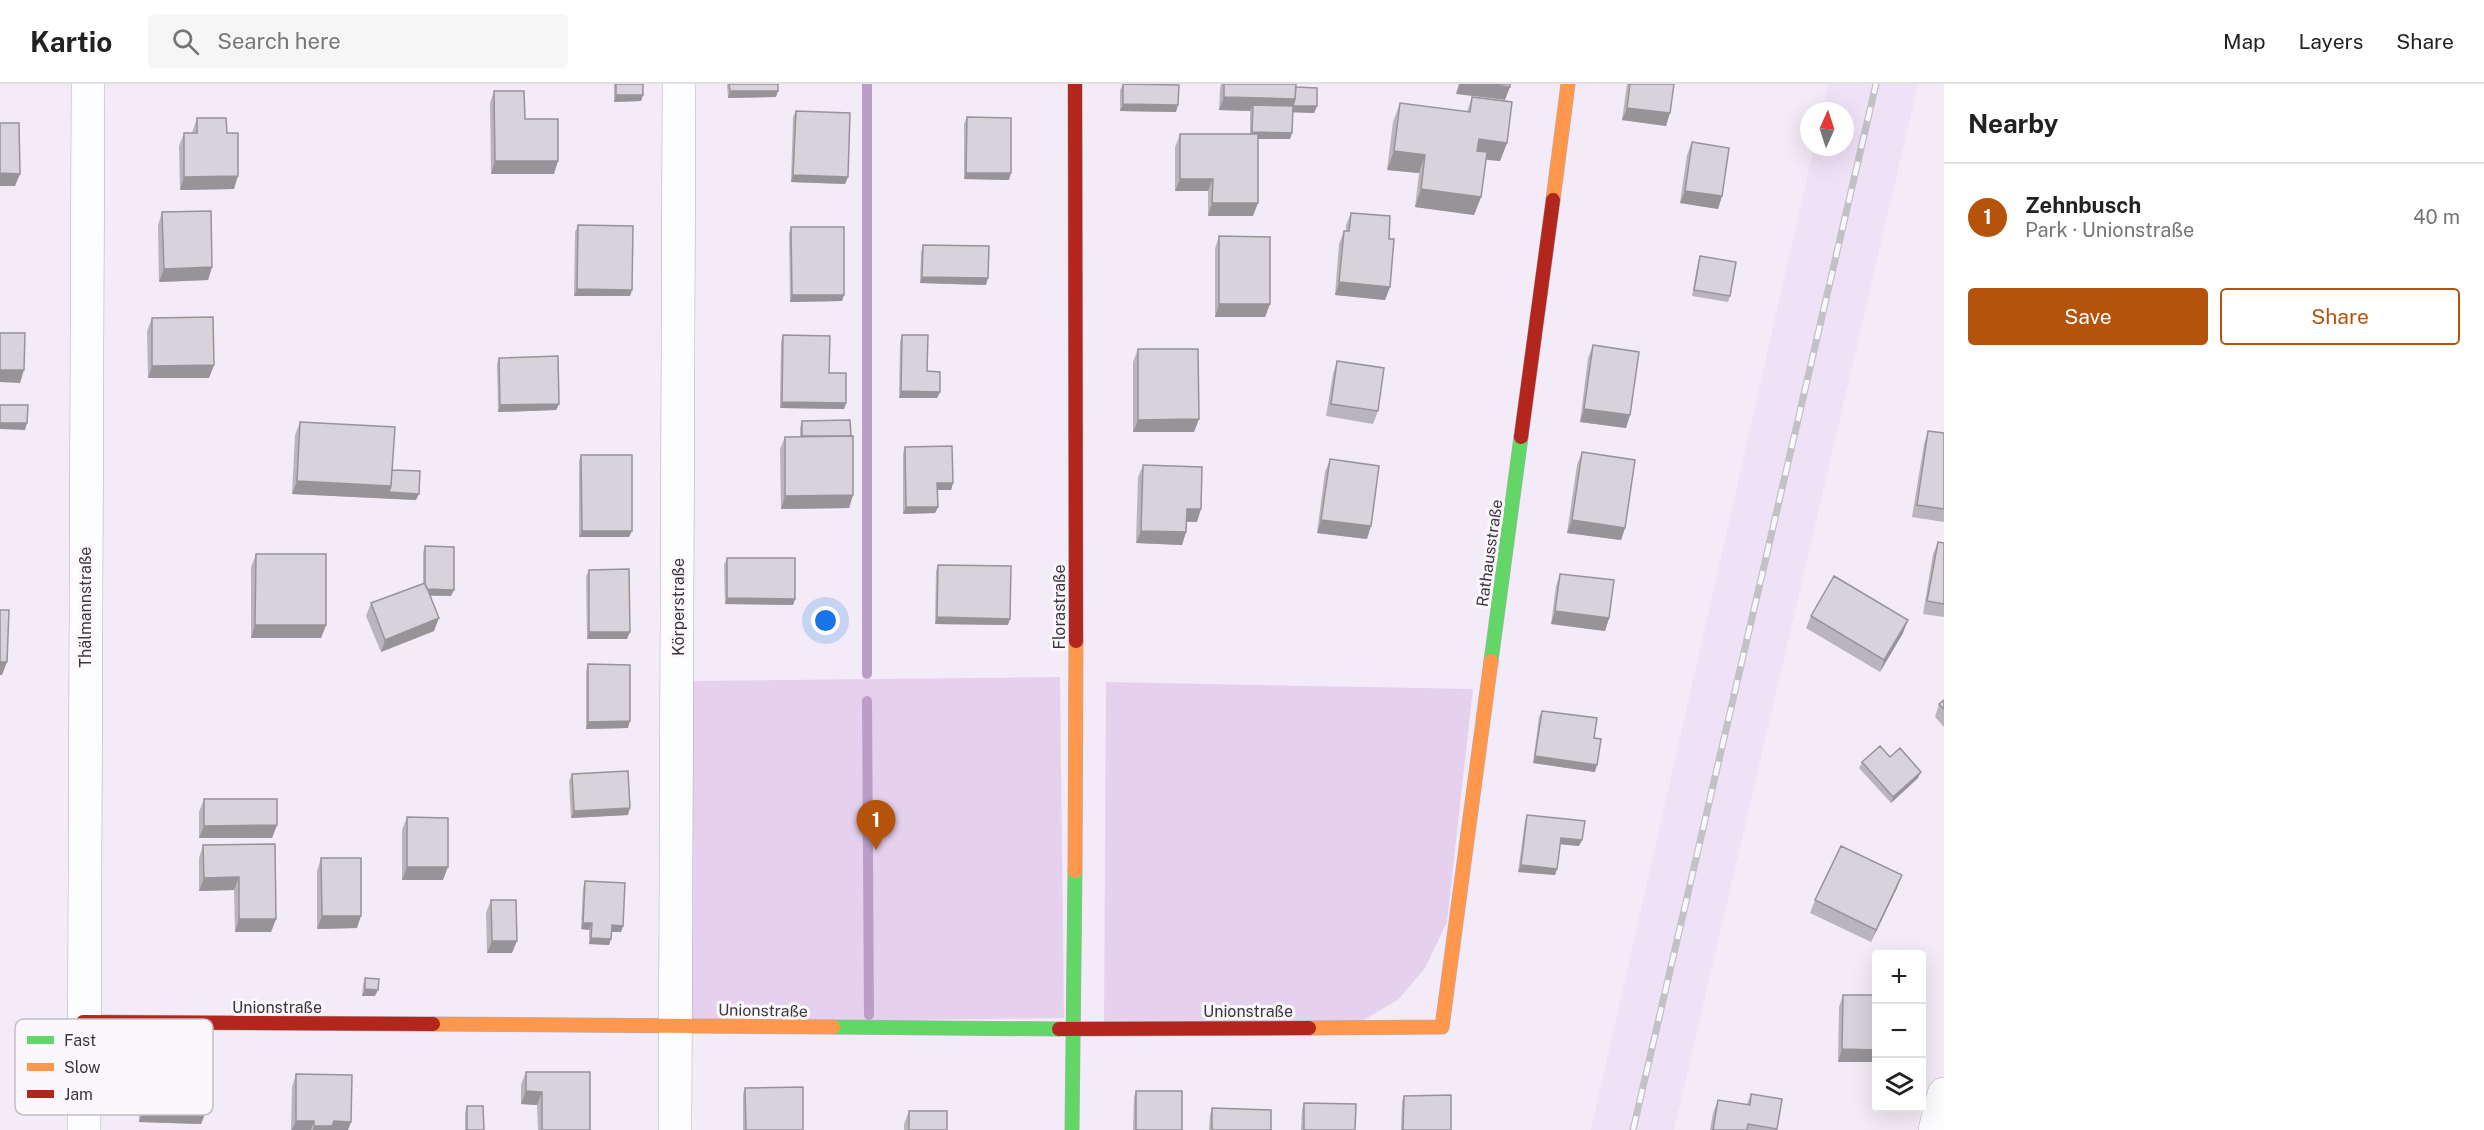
<!DOCTYPE html>
<meta charset="utf-8">
<style>
:root{--surface:#fff;--page:#f6f6f6;--text:#222;--muted:#767676;--line:#e0e0e0;--accent:#b45309}
body{margin:0;font-family:"Public Sans",sans-serif;background:var(--page);color:var(--text)}
.controls{position:absolute;right:18px;bottom:18px;display:grid;overflow:hidden;border-radius:6px;box-shadow:0 6px 24px #0002}
.controls button{width:54px;height:54px;display:grid;place-items:center;padding:0;border:0;border-bottom:2px solid var(--line);background:var(--surface);color:var(--text);font:30px sans-serif}
.compass{position:absolute;left:1800px;top:18px;width:54px;height:54px;border-radius:50%;background:var(--surface);box-shadow:0 6px 24px #0002;rotate:3deg}
.you{position:absolute;left:826px;top:537px;width:21px;height:21px;margin:-15px;border:4px solid #fff;border-radius:50%;background:#1a73e8;box-shadow:0 0 0 9px #1a73e833}
.badge{display:grid;place-items:center;width:39px;height:39px;border-radius:50%;background:var(--accent);color:#fff;font-size:20px;font-weight:700}
.pin{position:absolute;translate:-50% -50px;filter:drop-shadow(0 2px 3px #0008)}
.pin::after{content:'';position:absolute;top:32px;width:21px;height:18px;background:inherit;clip-path:polygon(0 0,100% 0,50% 100%)}
.list{margin:0;padding:0;list-style:none}
h2{display:flex;justify-content:space-between;align-items:center;height:78px;margin:0;padding:0 24px;font-size:26px}
h2 small{font-size:20px;font-weight:400;color:var(--muted)}
.list li{display:grid;grid-template-columns:39px 1fr auto;gap:18px;align-items:center;box-sizing:border-box;height:108px;padding:0 24px;border-top:2px solid var(--line)}
.list b{display:block;font-size:22px;white-space:nowrap}
.list p{margin:0;font-size:20px;white-space:nowrap;color:var(--muted)}
.list em{font-size:20px;font-style:normal;color:var(--muted)}
.actions{display:flex;gap:12px;padding:18px 24px}
.actions a{flex:1;padding:14px 0;border:2px solid var(--accent);border-radius:6px;text-align:center;font-size:21px;color:var(--accent)}
.actions .main{background:var(--accent);color:#fff}
.icon{flex:none;width:33px;height:33px;fill:none;stroke:currentColor;stroke-width:2;stroke-linecap:round;stroke-linejoin:round}
.map{position:relative;flex:none;width:1944px;height:1046px;overflow:hidden}
header{display:flex;align-items:center;gap:36px;box-sizing:border-box;height:84px;padding:0 30px;background:var(--surface);border-bottom:2px solid var(--line)}
header strong{font-size:28px}
nav{display:flex;gap:33px;margin-inline-start:auto;font-size:21px}
.search{width:420px;height:54px;background:var(--page);display:flex;align-items:center;gap:15px;box-sizing:border-box;padding:0 21px;border-radius:6px;color:var(--muted);font-size:22px}
main{display:flex}
aside{flex:1;background:var(--surface)}
.map>svg:first-child{display:block}
.built{fill:#efe1f6}
.green{fill:#e5d1ee}
.lines{fill:none;stroke-linecap:round;stroke-linejoin:round}
.stream{stroke:#bc9dca;stroke-width:10}
.street-casing{stroke:#b2abb4;stroke-width:34}
.fast-casing{stroke:#b2abb4;stroke-width:15}
.slow-casing{stroke:#b2abb4;stroke-width:15}
.jam-casing{stroke:#b2abb4;stroke-width:15}
.street{stroke:#fdfcfe;stroke-width:33}
.fast{stroke:#63d668;stroke-width:14}
.slow{stroke:#ff974d;stroke-width:14}
.jam{stroke:#b3261e;stroke-width:14}
.rail-casing{stroke:#c3c1c5;stroke-width:7}
.rail{stroke:#fbf8fd;stroke-width:4.5;stroke-dasharray:14;stroke-linecap:butt}
.wall{fill:#bab5bc}
.shaded-wall{fill:#979399}
.building{fill:#d8d2db;stroke:#979399;stroke-width:1.5}
.labels{text-anchor:middle;stroke-width:6;stroke-linejoin:round;paint-order:stroke}
.street-label{font-size:16px;fill:#3c363e;stroke:#fbf8fd}
.key{fill:#fbf8fd;stroke:#c2bec4;stroke-width:1.5}
.key-label{font-size:16px;fill:#3c363e}
</style>
<header>
<strong>Kartio</strong>
<div class="search"><svg class="icon" aria-label="search" viewBox="0 0 24 24"><circle cx="10" cy="10" r="6"/><path d="M15 15l6 6"/></svg>Search here</div>
<nav><a>Map</a><a>Layers</a><a>Share</a></nav>
</header>
<main>
<div class="map">
<svg width="1944" height="1046" viewBox="0 0 1944 1046">
<rect width="100%" height="100%" fill="#f3ebf7"/>
<!-- built -->
<path class="built" d="M1828 0H1918L1674 1046H1591L1814 63H1845V27H1822Z"/>
<!-- green -->
<path class="green" d="M1060 593 1064 934 692 939 688 597Z
M1106 598 1473 605 1447 838 1425 884 1399 915 1352 943 1104 940Z"/>
<g class="lines">
<!-- stream -->
<path class="stream" d="M867 590V0
M867 617 869 931"/>
<!-- street casing -->
<g class="street-casing">
<path id="street" d="M84 1046 88 0
M675 1046 679 0
M1935 1046 1944 1010"/>
</g>
<!-- fast casing -->
<g class="fast-casing">
<path id="fast" d="M1491 577 1521 353
M833 943 1059 945
M1072 1046 1075 787"/>
</g>
<!-- slow casing -->
<g class="slow-casing">
<path id="slow" d="M1553 116 1568 0
M1075 787 1076 557
M433 940 833 943
M1309 944 1442 943 1491 577"/>
</g>
<!-- jam casing -->
<g class="jam-casing">
<path id="jam" d="M1075 0 1076 557
M1521 353 1553 116
M83 938 433 940
M1059 945 1309 944"/>
</g>
<!-- street -->
<use href="#street" class="street"/>
<!-- fast -->
<use href="#fast" class="fast"/>
<!-- slow -->
<use href="#slow" class="slow"/>
<!-- jam -->
<use href="#jam" class="jam"/>
<!-- rail casing -->
<g class="rail-casing">
<path id="rail" d="M1633 1046 1876 0"/>
</g>
<!-- rail -->
<use href="#rail" class="rail"/>
</g>
<!-- wall -->
<path class="wall" d="M614 0H643L641 17 614 18Z
M727 0H778L776 13 728 14Z
M1123 0 1176 28 1120 27V6Z
M1221 0H1296V3L1317 22 1314 29 1293 28 1292 49 1290 55H1258L1253 132H1208V107H1175V63L1180 50H1250V27L1219 26 1220 5Z
M1627 0H1674L1666 42 1622 36Z
M494 7 525 35 554 90H491L490 19Z
M1472 13 1507 59 1500 77 1486 76 1481 113 1474 131 1415 123 1419 89 1387 86 1393 38 1400 19 1467 28Z
M796 27 848 93 845 100 791 98 793 33Z
M967 33 1009 96 964 95V40Z
M197 34 227 49 234 105 180 106 179 62 184 49H192Z
M1692 58 1722 112 1718 125 1680 119 1687 71Z
M162 128 212 183 208 196 159 198 158 141Z
M1351 129 1389 155 1390 203 1385 216 1335 211 1339 160 1344 147H1346V141Z
M578 141 632 206 630 212H574L575 148Z
M791 143 842 217 790 218 789 150Z
M1219 152 1270 220 1265 233H1215V165Z
M923 161 986 201 920 199 921 168Z
M1700 172 1730 212 1728 218 1692 212 1698 178Z
M152 234 214 281 209 294H148L147 247Z
M783 251 829 289 846 319 844 325 780 324 781 257Z
M902 251 927 287 940 308 937 314H899L900 258Z
M1593 261 1630 331 1626 344 1580 338 1588 274Z
M1138 265 1199 335 1194 348H1133V278Z
M499 274 559 320 556 326 498 328 497 280Z
M1337 277 1378 327 1373 340 1326 332 1333 290Z
M802 337 853 411 849 424 781 425 780 365 785 353 800 352V344Z
M300 338 392 386 416 416 292 410 295 351Z
M1928 347 1944 349V438L1912 433 1924 360Z
M905 363 953 399 951 406H937L938 423 935 429 903 430V369Z
M1582 368 1625 444 1621 456 1567 449 1577 381Z
M581 371 629 453H579V377Z
M1330 375 1367 455 1317 449 1325 388Z
M1143 381 1197 438H1187L1186 448 1182 461 1136 459 1138 393Z
M1938 458 1944 459V533L1923 530 1933 470Z
M425 462 451 512H430L434 547 381 568 366 532 371 519 423 500V469Z
M256 470 326 541 321 554H251V483Z
M727 474 795 515 793 521 725 520 724 481Z
M938 481 1008 541 935 540 936 487Z
M589 486 627 555H587L586 492Z
M1560 490 1609 534 1605 547 1551 540 1556 502Z
M1811 532 1903 549 1880 588 1806 544Z
M588 580 628 644 586 645V587Z
M1944 616V643L1935 633 1939 620Z
M1542 627 1594 654 1595 688 1533 679 1539 633Z
M1890 673 1918 694 1891 719 1859 684 1862 678Z
M572 690 628 731 571 734 569 697Z
M204 715 277 741 272 754H199V728Z
M1527 731 1579 762 1560 760 1557 785 1555 791 1518 788 1525 737Z
M407 733 443 796H402V746Z
M275 760 276 835 271 848H235L234 806 199 807V774L203 761Z
M321 774 357 844 317 845V787Z
M585 797 623 842 621 848H612L609 861 589 860V846L581 845 583 804Z
M1897 804 1871 858 1810 829 1815 816Z
M491 816 512 869H487L486 829Z
M365 894 375 912H362L363 901Z
M1843 911H1876L1838 978 1839 923Z
M144 988 206 1027 201 1040 139 1038V1001Z
M526 988 590 1046H538L537 1021 521 1020V1000Z
M296 990 348 1046H291L292 1003Z
M745 1004 803 1046H743V1010Z
M1136 1007 1182 1046H1133L1134 1013Z
M1751 1010 1782 1015 1777 1046H1710L1713 1029 1718 1016 1747 1020Z
M1404 1012 1451 1046H1401L1402 1018Z
M1304 1019 1355 1046H1301L1302 1026Z
M467 1022 484 1046H465V1029Z
M1212 1024 1271 1046H1209L1210 1031Z
M909 1027 947 1046H904V1040Z"/>
<!-- shaded-wall -->
<path class="shaded-wall" d="M1459 0H1486L1510 3 1505 16 1456 10Z
M730 7H778L776 13 728 14Z
M616 11H643L641 17 614 18Z
M1224 13 1295 15 1317 22 1314 29 1253 27V21L1250 27 1219 26Z
M1123 20 1178 21 1176 28 1120 27Z
M1627 24 1670 29 1666 42 1622 36Z
M1252 48 1292 49 1290 55H1250Z
M1479 55 1507 59 1500 77 1472 74Z
M1394 67 1425 71 1419 89 1387 86Z
M495 77H558L554 90H491Z
M0 89 20 90 15 102H0Z
M966 89H1011L1009 96 964 95Z
M793 91 848 93 845 100 791 98Z
M238 92 234 105 180 106 184 93Z
M1180 95H1213L1208 107H1175Z
M1421 105 1481 113 1474 131 1415 123Z
M1685 107 1722 112 1718 125 1680 119Z
M1212 119H1258L1253 132H1208Z
M212 183 208 196 159 198 164 185Z
M922 193 988 194 986 201 920 199Z
M1339 198 1390 203 1385 216 1335 211Z
M577 205 632 206 630 212H574Z
M792 211H844L842 217 790 218Z
M1219 220H1270L1265 233H1215Z
M214 281 209 294H148L152 282Z
M0 286H24L20 299 0 298Z
M901 307 940 308 937 314H899Z
M782 318 846 319 844 325 780 324Z
M559 320 556 326 498 328 500 321Z
M1584 325 1630 331 1626 344 1580 338Z
M1199 335 1194 348H1133L1138 336Z
M0 339H27L25 346 0 345Z
M297 397 391 402 419 410 416 416 292 410Z
M937 399H953L951 406H935Z
M853 411 849 424 781 425 785 412Z
M906 423H938L935 429 903 430Z
M1187 425H1201L1197 438 1182 437Z
M1321 436 1371 442 1367 455 1317 449Z
M1572 436 1625 444 1621 456 1567 449Z
M582 447H632L629 453H579Z
M1141 447 1186 448 1182 461 1136 459Z
M425 505 454 506 451 512 422 511Z
M727 514 795 515 793 521 725 520Z
M1555 527 1609 534 1605 547 1551 540Z
M937 533 1010 535 1008 541 935 540Z
M439 534 434 547 381 568 385 556Z
M1908 536 1903 549 1880 588 1884 576Z
M255 541H326L321 554H251Z
M589 548H630L627 555H587Z
M0 578H7L2 591H0Z
M630 637 628 644 586 645 588 638Z
M1535 672 1597 681 1595 688 1533 679Z
M1921 688 1918 694 1891 719 1893 713Z
M630 724 628 731 571 734 574 727Z
M277 741 272 754H199L204 742Z
M1561 754 1582 756 1579 762 1558 760Z
M1521 781 1557 785 1555 791 1518 788Z
M407 783H448L443 796H402Z
M1902 791 1897 804 1871 858 1876 846Z
M239 793 234 806 199 807 204 794Z
M322 832H361L357 844 317 845Z
M239 835H276L271 848H235Z
M583 839H592L589 846 581 845Z
M612 841 623 842 621 848H610Z
M591 854 611 855 609 861 589 860Z
M492 857H517L512 869H487Z
M365 905 378 906 375 912H362Z
M1842 965 1876 966V978H1838Z
M526 1007 542 1008 537 1021 521 1020Z
M143 1026 206 1027 201 1040 139 1038Z
M296 1037H314L311 1046H292Z
M334 1037 351 1038 348 1046H313L314 1042Z"/>
<!-- building -->
<path class="building" d="M616 0H643V11H616Z
M729 0H778V7H730Z
M1123 0 1179 1 1178 21 1123 20Z
M1224 0H1296L1295 15 1224 13Z
M1486 0H1510V3Z
M1630 0H1674L1670 29 1627 24Z
M1296 3 1317 4V22H1293L1295 15Z
M494 7H524L525 35H558V77H495Z
M1472 13 1512 18 1507 59 1479 55 1477 67 1487 68 1481 113 1421 105 1425 71 1394 67 1400 19 1470 28Z
M1253 21 1293 22 1292 49 1252 48Z
M796 27 850 29 848 93 793 91Z
M967 33 1011 34V89H966Z
M197 34H226L227 49H238V92L184 93V49H197Z
M0 39H19L20 90 0 89Z
M1180 50H1258V119H1212L1213 95H1180Z
M1692 58 1729 64 1722 112 1685 107Z
M211 127 212 183 164 185 162 128Z
M1351 129 1390 132 1389 155H1394L1390 203 1339 198 1344 147H1349Z
M578 141 633 142 632 206 577 205Z
M791 143H844V211H792Z
M1219 152 1270 153V220H1219Z
M923 161 989 162 988 194 922 193Z
M1700 172 1736 178 1730 212 1694 206Z
M213 233 214 281 152 282V234Z
M0 249H25L24 286H0Z
M783 251 830 252 829 289H846V319L782 318Z
M902 251H928L927 287 940 288V308L901 307Z
M1593 261 1639 268 1630 331 1584 325Z
M1138 265H1198L1199 335 1138 336Z
M558 272 559 320 500 321 499 274Z
M1337 277 1384 284 1378 327 1331 320Z
M0 321H28L27 339H0Z
M850 336 851 352H802V337Z
M300 338 395 343 391 402 297 397Z
M1928 347 1944 349V425L1917 421Z
M853 352V411L785 412V353Z
M952 362 953 399H937L938 423H906L905 363Z
M1582 368 1635 376 1625 444 1572 436Z
M581 371H632V447H582Z
M1330 375 1379 382 1371 442 1321 436Z
M1143 381 1202 383 1201 425H1187L1186 448 1141 447Z
M392 386 420 387 419 410 389 408 391 402Z
M1938 458 1944 459V520L1927 517Z
M425 462 454 463V506L427 505 425 500Z
M256 470H326V541H255Z
M727 474H795V515L727 514Z
M938 481 1011 482 1010 535 937 533Z
M629 485 630 548H589V486Z
M1560 490 1614 496 1609 534 1555 527Z
M1834 492 1908 536 1884 576 1811 532Z
M425 499 439 534 385 556 371 519Z
M0 526H9L7 578H0Z
M588 580 630 581V637L588 638Z
M1944 616V625L1939 620Z
M1542 627 1597 634 1594 654 1601 655 1597 681 1535 672Z
M1880 662 1890 673 1900 664 1921 688 1893 713 1862 678Z
M628 687 630 724 574 727 572 690Z
M204 715H277V741L204 742Z
M1527 731 1585 737 1582 756 1561 754 1557 785 1521 781Z
M407 733 448 734V783H407Z
M275 760 276 835H239V793L204 794 203 761Z
M1841 762 1902 791 1876 846 1815 816Z
M321 774H361V832H322Z
M585 797 625 799 623 842 612 841 611 855 591 854 592 839H583Z
M491 816H516L517 857H492Z
M365 894 379 895 378 906 365 905Z
M1843 911H1876V966L1842 965Z
M526 988H590V1046H542V1008L526 1007Z
M296 990 352 991 351 1038 334 1037 332 1042H314V1037H296Z
M803 1003V1046H746L745 1004Z
M1136 1007H1182V1046H1136Z
M1751 1010 1782 1015 1777 1045 1748 1040 1747 1046H1713L1718 1016 1750 1021Z
M1451 1011V1046H1403L1404 1012Z
M1304 1019 1356 1020 1355 1046H1304Z
M467 1022H483L484 1046H467Z
M1212 1024 1271 1026V1046H1212Z
M909 1027H947V1046H909Z"/>
<g class="labels">
<!-- street labels -->
<g class="street-label">
<text transform="translate(1489 469) rotate(-82)" y="6">Rathausstraße</text>
<text transform="translate(85 523) rotate(-90)" y="6">Thälmannstraße</text>
<text transform="translate(678 523) rotate(-90)" y="6">Körperstraße</text>
<text transform="translate(1059 523) rotate(-90)" y="6">Florastraße</text>
<text x="277" y="929">Unionstraße</text>
<text transform="translate(763 926) rotate(1)" y="6">Unionstraße</text>
<text x="1248" y="933">Unionstraße</text>
</g>
</g>
<!-- legend -->
<rect x="15" y="935" width="198" height="96" rx="9" class="key"/>
<rect x="27" y="952" width="27" height="8" fill="#63d668"/>
<rect x="27" y="979" width="27" height="8" fill="#ff974d"/>
<rect x="27" y="1006" width="27" height="8" fill="#b3261e"/>
<g class="key-label">
<text x="64" y="962">Fast</text>
<text x="64" y="989">Slow</text>
<text x="64" y="1016">Jam</text>
</g>
</svg>
<div class="controls">
<button>+</button>
<button>−</button>
<button><svg class="icon" aria-label="layers" viewBox="0 0 24 24"><path d="M12 4l9 5-9 5-9-5zM3 14l9 5 9-5"/></svg></button>
</div>
<svg class="compass" viewBox="-18 -18 36 36"><path d="M0-13l5 13h-10z" fill="#e53935"/><path d="M0 13l5-13h-10z" fill="#767676"/></svg>
<div class="you"></div>
<div class="pin badge" style="left:876px;top:766px">1</div>
</div>
<aside>
<h2>Nearby<small></small></h2>
<ul class="list">
<li><span class="badge">1</span><div><b>Zehnbusch</b><p>Park · Unionstraße</p></div><em>40 m</em></li>
</ul>
<div class="actions"><a class="main">Save</a><a>Share</a></div>
</aside>
</main>
